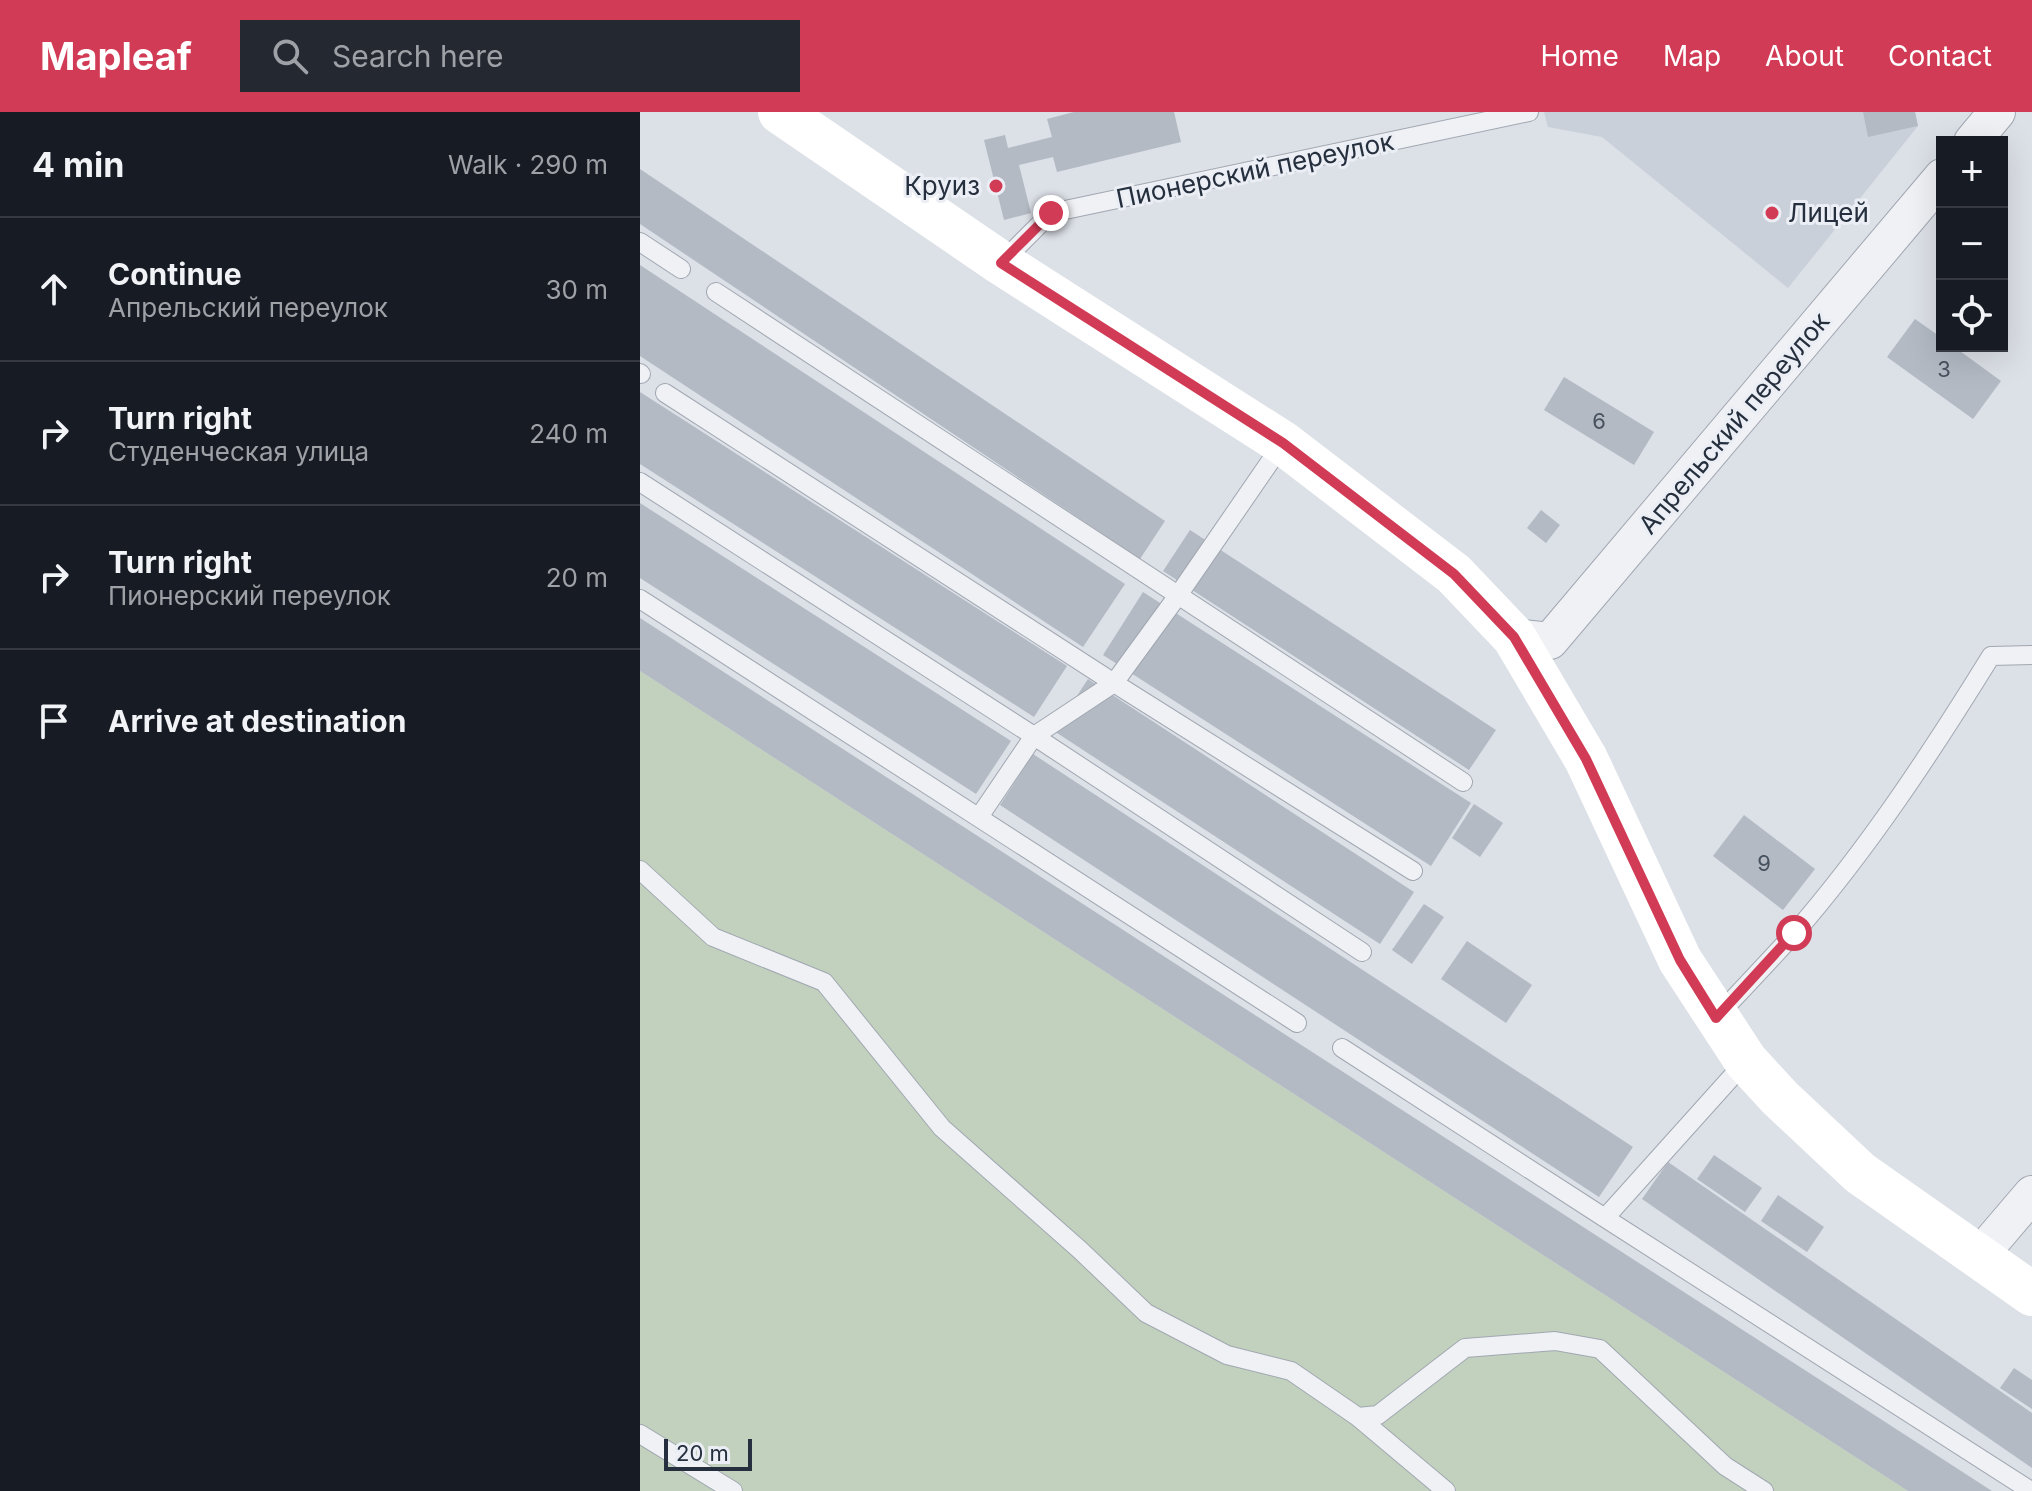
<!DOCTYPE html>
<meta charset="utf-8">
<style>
:root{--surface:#171b24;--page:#242831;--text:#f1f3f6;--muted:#9ea1a6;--line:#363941;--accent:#d23b55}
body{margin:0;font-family:Inter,sans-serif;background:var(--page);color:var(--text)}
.controls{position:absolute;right:24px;top:24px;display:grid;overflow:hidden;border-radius:0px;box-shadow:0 8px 32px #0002}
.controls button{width:72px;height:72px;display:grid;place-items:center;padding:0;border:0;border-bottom:2px solid var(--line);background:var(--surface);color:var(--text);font:40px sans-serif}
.scale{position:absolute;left:24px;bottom:20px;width:88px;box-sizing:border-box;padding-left:8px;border:4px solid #252f3d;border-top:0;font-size:22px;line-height:28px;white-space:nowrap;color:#252f3d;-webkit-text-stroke:6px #ebeff5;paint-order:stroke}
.stop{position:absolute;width:24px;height:24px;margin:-18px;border:6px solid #d23b55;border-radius:50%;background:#fff}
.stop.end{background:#d23b55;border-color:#fff;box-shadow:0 2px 8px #0008}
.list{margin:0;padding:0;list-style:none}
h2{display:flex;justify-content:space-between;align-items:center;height:104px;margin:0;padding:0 32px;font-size:34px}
h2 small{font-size:26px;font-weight:400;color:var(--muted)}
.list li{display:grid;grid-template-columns:52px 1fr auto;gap:24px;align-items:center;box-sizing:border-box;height:144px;padding:0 32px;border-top:2px solid var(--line)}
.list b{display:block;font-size:30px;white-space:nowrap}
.list p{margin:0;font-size:26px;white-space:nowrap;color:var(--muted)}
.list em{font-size:26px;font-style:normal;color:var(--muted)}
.icon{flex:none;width:44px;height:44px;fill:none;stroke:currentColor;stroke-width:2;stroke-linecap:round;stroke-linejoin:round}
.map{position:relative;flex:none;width:1392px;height:1379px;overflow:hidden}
header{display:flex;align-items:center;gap:48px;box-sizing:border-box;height:112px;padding:0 40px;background:var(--accent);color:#fff}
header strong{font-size:38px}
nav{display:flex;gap:44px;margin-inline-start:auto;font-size:28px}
.search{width:560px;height:72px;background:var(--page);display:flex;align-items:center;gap:20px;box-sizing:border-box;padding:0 28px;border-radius:0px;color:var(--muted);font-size:30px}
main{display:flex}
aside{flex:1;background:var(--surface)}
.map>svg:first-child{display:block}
.built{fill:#cad0d9}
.green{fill:#c2d1bd}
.building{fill:#b3bac4}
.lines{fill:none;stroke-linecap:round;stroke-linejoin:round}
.service-casing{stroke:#a1a7b1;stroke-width:20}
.minor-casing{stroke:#a1a7b1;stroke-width:38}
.service{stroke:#eff1f5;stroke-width:18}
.minor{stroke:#eff1f5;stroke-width:36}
.secondary{stroke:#fff;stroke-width:44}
.route{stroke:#d23b55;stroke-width:10}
.poi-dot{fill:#d23b55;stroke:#ebeff5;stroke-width:3}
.labels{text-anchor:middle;stroke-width:6;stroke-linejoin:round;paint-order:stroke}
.number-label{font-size:22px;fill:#48525f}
.street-label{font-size:26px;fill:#252f3d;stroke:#ebeff5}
.poi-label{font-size:26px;fill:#252f3d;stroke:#ebeff5;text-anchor:end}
</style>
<header>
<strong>Mapleaf</strong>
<div class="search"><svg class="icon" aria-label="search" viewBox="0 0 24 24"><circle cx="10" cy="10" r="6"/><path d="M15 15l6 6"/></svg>Search here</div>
<nav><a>Home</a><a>Map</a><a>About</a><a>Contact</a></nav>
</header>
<main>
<aside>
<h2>4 min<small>Walk · 290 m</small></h2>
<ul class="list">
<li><svg class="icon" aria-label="ahead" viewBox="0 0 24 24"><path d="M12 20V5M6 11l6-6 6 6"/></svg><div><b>Continue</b><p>Апрельский переулок</p></div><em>30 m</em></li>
<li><svg class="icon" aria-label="right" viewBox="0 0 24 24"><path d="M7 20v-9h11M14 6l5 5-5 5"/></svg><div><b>Turn right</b><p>Студенческая улица</p></div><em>240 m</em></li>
<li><svg class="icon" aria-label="right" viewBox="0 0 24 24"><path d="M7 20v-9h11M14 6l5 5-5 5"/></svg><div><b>Turn right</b><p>Пионерский переулок</p></div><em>20 m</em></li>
<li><svg class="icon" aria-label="arrive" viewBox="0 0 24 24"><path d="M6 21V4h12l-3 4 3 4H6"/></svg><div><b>Arrive at destination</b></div></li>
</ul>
</aside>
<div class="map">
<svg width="1392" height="1379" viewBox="0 0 1392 1379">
<rect width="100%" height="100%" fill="#dce0e7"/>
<!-- built -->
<path class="built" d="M904 0H1275L1278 14 1148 176 962 25 908 15Z"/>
<!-- green -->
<path class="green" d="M0 559 1268 1379H0Z"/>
<!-- building -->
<path class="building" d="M434 0H534L541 30 417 60 413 45 379 53 391 101 364 108 344 28 365 23 368 36 412 25 407 7Z
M1223 0H1275L1278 14 1228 25Z
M0 57 525 409 500 447 0 112Z
M0 153 485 472 443 535 0 244Z
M1275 207 1302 226V234H1313L1361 269 1333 307 1247 245Z
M924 265 1014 320 994 353 904 298Z
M0 280 427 554 394 605 0 352Z
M0 391 371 629 336 682 0 466Z
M901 398 920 413 906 431 887 416Z
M550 418 856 618 829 658 523 459Z
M503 480 831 691 791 754 463 543Z
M0 506 1352 1379H1268L0 559Z
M448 567 774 780 740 832 414 619Z
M393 642 993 1035 959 1085 360 693Z
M834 692 863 711 840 745 812 726Z
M1104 703 1175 757 1143 798 1073 744Z
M784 792 804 805 772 852 752 838Z
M827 829 892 873 866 911 801 867Z
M1074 1043 1122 1076 1105 1100 1057 1067Z
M1028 1050 1392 1301V1356L1002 1087Z
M1138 1083 1184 1115 1167 1140 1121 1109Z
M1374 1256 1392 1268V1297L1360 1276Z"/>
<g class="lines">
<!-- service casing -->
<g class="service-casing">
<path id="service" d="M0 130 41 157
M361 151 411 101 889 0
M76 180 823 670
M0 261 1 262
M25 281 474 571 773 759
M0 370 394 624 722 840
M0 487 657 911
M339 705 394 624 474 571 539 482 643 331
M0 758 73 825 184 870 302 1016 440 1138 506 1201 587 1243 651 1259 718 1305 738 1303 825 1236 915 1229 960 1237 1085 1354 1124 1379
M1078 903C1103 877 1128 850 1153 823 1228 737 1291 641 1351 544L1392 543
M702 936 965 1106
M1106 949 965 1106 1391 1379
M718 1305 806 1379
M0 1322 93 1379"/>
</g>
<!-- minor casing -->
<g class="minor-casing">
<path id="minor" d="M1332 30 1357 0
M874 525 910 529 1302 65
M1340 1143 1392 1082"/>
</g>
<!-- service -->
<use href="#service" class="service"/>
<!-- minor -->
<use href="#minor" class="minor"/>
<!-- secondary -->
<path class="secondary" d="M140 0 361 151 643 331 814 462 874 525 946 647 1040 848 1106 949 1140 986 1220 1061 1392 1182"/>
</g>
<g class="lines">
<!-- route -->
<path class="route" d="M411 101 361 151 643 331 814 462 874 525 946 647 1040 848 1076 906 1154 821"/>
</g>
<!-- markers -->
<g class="poi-dot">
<circle cx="356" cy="74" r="8"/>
<circle cx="1132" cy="101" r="8"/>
</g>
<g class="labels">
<!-- number labels -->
<g class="number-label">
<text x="1304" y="265">3</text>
<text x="959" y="317">6</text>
<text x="1124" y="759">9</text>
</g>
<!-- street labels -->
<g class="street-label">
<text transform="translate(615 58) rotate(-12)" y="9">Пионерский переулок</text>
<text transform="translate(1094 311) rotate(-50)" y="9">Апрельский переулок</text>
</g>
<!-- poi labels -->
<g class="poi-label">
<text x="340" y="83">Круиз</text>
<text x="1148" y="110" text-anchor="start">Лицей</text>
</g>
</g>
</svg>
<div class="controls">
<button>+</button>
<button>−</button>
<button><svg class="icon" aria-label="locate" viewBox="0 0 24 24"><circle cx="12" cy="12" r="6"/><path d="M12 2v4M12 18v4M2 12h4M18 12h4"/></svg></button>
</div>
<div class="scale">20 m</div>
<div class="stop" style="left:1154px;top:821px"></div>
<div class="stop end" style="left:411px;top:101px"></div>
</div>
</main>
